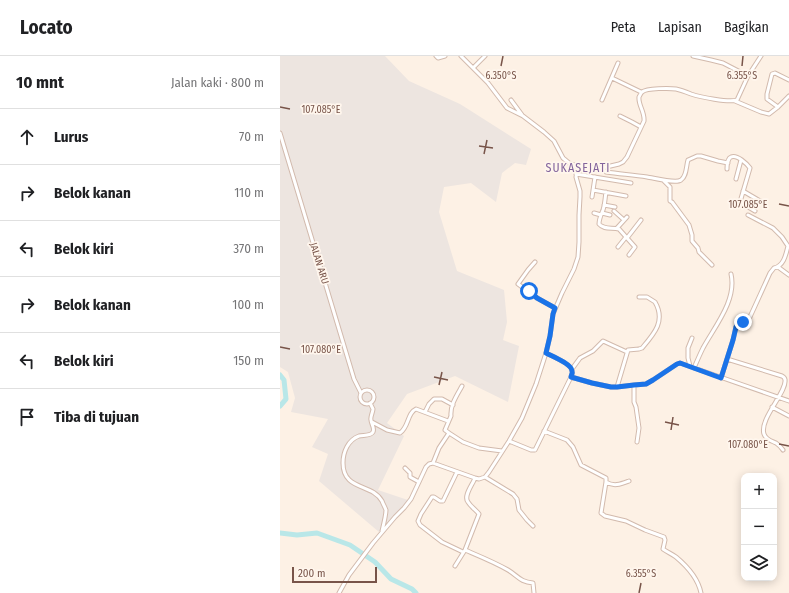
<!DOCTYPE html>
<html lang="id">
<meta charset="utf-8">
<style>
:root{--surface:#fff;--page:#f2f2f2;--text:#202124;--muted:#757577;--line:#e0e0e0}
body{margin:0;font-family:"Fira Sans Condensed",sans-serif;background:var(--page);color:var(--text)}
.controls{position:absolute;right:12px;bottom:12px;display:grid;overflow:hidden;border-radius:8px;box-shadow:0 2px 10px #0003}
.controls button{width:36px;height:36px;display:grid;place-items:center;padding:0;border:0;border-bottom:1px solid var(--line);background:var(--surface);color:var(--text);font:20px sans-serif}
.scale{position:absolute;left:12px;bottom:10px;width:85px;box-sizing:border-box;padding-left:4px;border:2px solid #785449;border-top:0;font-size:11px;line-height:14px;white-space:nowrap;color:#785449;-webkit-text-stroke:3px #fff6ed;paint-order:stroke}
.stop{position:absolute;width:12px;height:12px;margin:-9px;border:3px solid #1a73e8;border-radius:50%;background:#fff}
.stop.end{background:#1a73e8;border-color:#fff;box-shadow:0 1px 4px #0008}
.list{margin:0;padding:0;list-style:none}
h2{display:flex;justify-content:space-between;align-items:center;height:52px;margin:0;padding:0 16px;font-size:17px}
h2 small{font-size:13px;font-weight:400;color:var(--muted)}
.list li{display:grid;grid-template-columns:26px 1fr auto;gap:12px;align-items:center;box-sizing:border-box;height:56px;padding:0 16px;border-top:1px solid var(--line)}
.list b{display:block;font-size:15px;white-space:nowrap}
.list em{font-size:13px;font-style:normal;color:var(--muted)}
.icon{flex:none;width:22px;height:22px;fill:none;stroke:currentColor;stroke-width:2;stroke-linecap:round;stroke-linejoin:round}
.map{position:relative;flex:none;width:509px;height:537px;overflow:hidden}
header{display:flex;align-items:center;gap:24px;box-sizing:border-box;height:56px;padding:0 20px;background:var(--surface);border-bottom:1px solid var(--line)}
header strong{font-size:19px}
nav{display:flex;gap:22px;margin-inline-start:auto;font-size:14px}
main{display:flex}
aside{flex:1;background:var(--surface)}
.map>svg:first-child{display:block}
.industrial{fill:#ede5e0}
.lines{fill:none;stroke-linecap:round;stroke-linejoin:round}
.river{stroke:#b9e7e8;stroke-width:5}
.minor-casing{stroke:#d2baad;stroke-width:5}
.minor{stroke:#fff;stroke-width:3}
.route{stroke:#1a73e8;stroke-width:5}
.ticks{fill:none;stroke:#785449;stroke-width:1.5}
.labels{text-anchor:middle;stroke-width:3.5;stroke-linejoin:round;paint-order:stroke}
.street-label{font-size:10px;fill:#785449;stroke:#fff6ed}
.quarter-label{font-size:12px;letter-spacing:1px;fill:#83649c;stroke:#fff6ed}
.ticks-label{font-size:10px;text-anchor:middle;fill:#785449;stroke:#fff6ed;stroke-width:3.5;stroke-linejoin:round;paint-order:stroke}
</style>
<header>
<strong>Locato</strong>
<nav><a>Peta</a><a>Lapisan</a><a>Bagikan</a></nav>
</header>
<main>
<aside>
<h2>10 mnt<small>Jalan kaki · 800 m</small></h2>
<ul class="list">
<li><svg class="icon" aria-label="ahead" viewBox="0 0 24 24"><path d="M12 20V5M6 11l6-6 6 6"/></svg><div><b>Lurus</b></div><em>70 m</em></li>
<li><svg class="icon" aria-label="right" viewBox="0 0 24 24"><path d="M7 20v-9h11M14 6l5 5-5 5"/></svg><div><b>Belok kanan</b></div><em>110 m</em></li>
<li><svg class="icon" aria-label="left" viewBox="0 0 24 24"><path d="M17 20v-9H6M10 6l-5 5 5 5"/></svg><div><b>Belok kiri</b></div><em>370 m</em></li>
<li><svg class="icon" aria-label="right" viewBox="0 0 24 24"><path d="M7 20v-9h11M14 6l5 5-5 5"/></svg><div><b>Belok kanan</b></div><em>100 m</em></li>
<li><svg class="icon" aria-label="left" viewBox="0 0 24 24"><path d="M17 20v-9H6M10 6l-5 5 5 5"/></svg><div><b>Belok kiri</b></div><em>150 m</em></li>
<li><svg class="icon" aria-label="arrive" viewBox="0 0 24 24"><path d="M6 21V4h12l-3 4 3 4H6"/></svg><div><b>Tiba di tujuan</b></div></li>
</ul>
</aside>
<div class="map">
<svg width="509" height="537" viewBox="0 0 509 537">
<rect width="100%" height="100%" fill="#fdf1e5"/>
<!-- industrial -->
<path class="industrial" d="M0 0H105L129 25 180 48 251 93 246 109 235 107 222 117 216 146 191 127 164 131 159 156 177 215 224 234 227 266 223 284 239 290 228 346 175 320 127 338 107 367 124 380 98 434 128 444 99 476 39 425 48 398 32 391 48 363 11 356 15 342 8 316 0 311Z"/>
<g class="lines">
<!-- river -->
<path class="river" d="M0 319 4 324 6 343 0 350
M0 477 17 479 37 477 70 489 95 506 111 523 132 533 136 537"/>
<!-- minor casing -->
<g class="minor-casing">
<path id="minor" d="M156 0 158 2 165 0
M181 0 208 27 227 52 243 60 264 76 274 85 283 102 289 107 300 111
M413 0 431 4 443 7 468 20
M193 12 205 0
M332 22 361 36
M231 44 242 59
M322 44 338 7
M455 45 481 56 489 58 498 51 509 40
M498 51 487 43V38L492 18 495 17 509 24
M340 60 352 66 361 71
M0 77 74 323 81 337
M322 112 326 116C340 118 354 119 367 121 374 122 396 128 401 124 407 120 406 110 408 104L417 100H421L438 105 448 107
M447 113C447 109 448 102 451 101 457 98 467 108 470 112L460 146 475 155
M296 118 351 127
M456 123 461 104
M384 125 390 131V145L392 146 409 169 412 179V185L418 192 419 196 432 209
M313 134 346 140
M463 135 480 145
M326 136C325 142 325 148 323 154 321 159 319 163 319 168 324 174 332 171 339 173L355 191 349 199
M312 141 315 121
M324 149 335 151
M334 155 344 164
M314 157 321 159
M322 157 330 159
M337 172 347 161
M347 182 361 164
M338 191 346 181
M255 206 248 214 238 228 257 242 275 252
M498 211 509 219
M266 297C272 300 292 308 292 315 293 317 291 320 291 321L312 327 331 331H337L354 329 366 328 373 324 397 308 400 307 509 345
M447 303 502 320C504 321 505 322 505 324 507 336 479 363 484 378 486 384 492 385 496 387 499 389 501 391 503 394
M410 310 408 302V292L412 282
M414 312C417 305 420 298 423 292 435 270 457 244 451 218
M292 313 300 302 313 295 323 285 347 296
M441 322 453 284 456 271 459 267 467 266 469 263 475 250 490 217 494 212C504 210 506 198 508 190L502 181 493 172 468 159
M354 329V346L356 351 359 372 357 386
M337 331 348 294 359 293 362 292C374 278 386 265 375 246L367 241H359
M80 341a7 7 0 1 1 14 0a7 7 0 1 1-14 0Z
M90 347 93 353C93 356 90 361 91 364 91 368 95 372 93 376 91 380 84 379 79 380 68 384 63 396 63 407 63 435 92 427 102 445 103 448 105 451 106 454 106 457 103 471 102 475
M492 351 509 360
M145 356 149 348 154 343H162L173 349
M92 366 107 374 120 377C129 371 127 357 136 353L168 365
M264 375 287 384 293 391 301 409 326 422V426L321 457 325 460 346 465 365 474 384 481 385 484 383 493C387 496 392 498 396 501 408 511 418 522 421 537
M169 377 183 386 199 392 222 395
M229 385 251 394H255L291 321
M153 407 159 392 169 377 165 374 171 360C170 349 177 339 182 330
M125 412 130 417V421L139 426
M177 416 163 445H160L154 441H152L141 458 138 465 140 469 162 486 183 496
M205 421 233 438 237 443 239 454 247 464 253 470
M326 426C334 431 341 428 349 425
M185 494C199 500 214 506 228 514 238 520 240 526 253 527L254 537
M175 510 185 494 199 458C196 454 191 451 188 446 183 440 193 428 195 422
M59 537 69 519 93 487 115 461 124 452 131 443 146 411 149 408 153 407 195 422 199 423 205 421 209 416 229 385 242 362 256 328 266 297 270 280 273 258 282 237 294 213 298 201 299 186V159L300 141V135L296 121 297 114 300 111 302 110 315 112H322L339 108 343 106 347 101 364 65C365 56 358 49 359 41 360 39 361 37 362 36 367 32 390 32 396 33 401 34 406 36 411 38 420 41 449 47 457 44L468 20 481 0"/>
</g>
<!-- minor -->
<use href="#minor" class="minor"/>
</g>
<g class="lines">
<!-- route -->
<path class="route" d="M249 235 257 242 275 252 273 258 270 280 266 297C272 300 292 308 292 315 293 317 291 320 291 321L312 327 331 331H337L354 329 366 328 373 324 397 308 400 307 441 322 453 284 456 271 458 268 463 266"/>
</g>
<!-- ticks -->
<path class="ticks" d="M221 10 223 0M462 10 463 0M0 51 10 53M199 90 213 92M204 98 207 84M499 148 509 150M0 291 10 293M154 321 168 324M159 329 162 316M385 366 399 369M391 374 393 361M499 388 509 390M359 537 361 527"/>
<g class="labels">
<!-- street labels -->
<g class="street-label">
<text transform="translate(40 207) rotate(73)" y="4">JALAN ARU</text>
</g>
<!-- quarter labels -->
<g class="quarter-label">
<text x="298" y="116">SUKASEJATI</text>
</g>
</g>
<g class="ticks-label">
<text x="221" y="23">6.350°S</text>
<text x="462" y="23">6.355°S</text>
<text x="41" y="57">107.085°E</text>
<text x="468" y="152">107.085°E</text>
<text x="41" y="297">107.080°E</text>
<text x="468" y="392">107.080°E</text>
<text x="361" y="521">6.355°S</text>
</g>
</svg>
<div class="controls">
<button>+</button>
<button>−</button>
<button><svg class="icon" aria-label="layers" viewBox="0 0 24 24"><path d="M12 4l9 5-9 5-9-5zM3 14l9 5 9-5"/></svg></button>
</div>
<div class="scale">200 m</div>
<div class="stop" style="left:249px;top:235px"></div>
<div class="stop end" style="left:463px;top:266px"></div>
</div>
</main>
